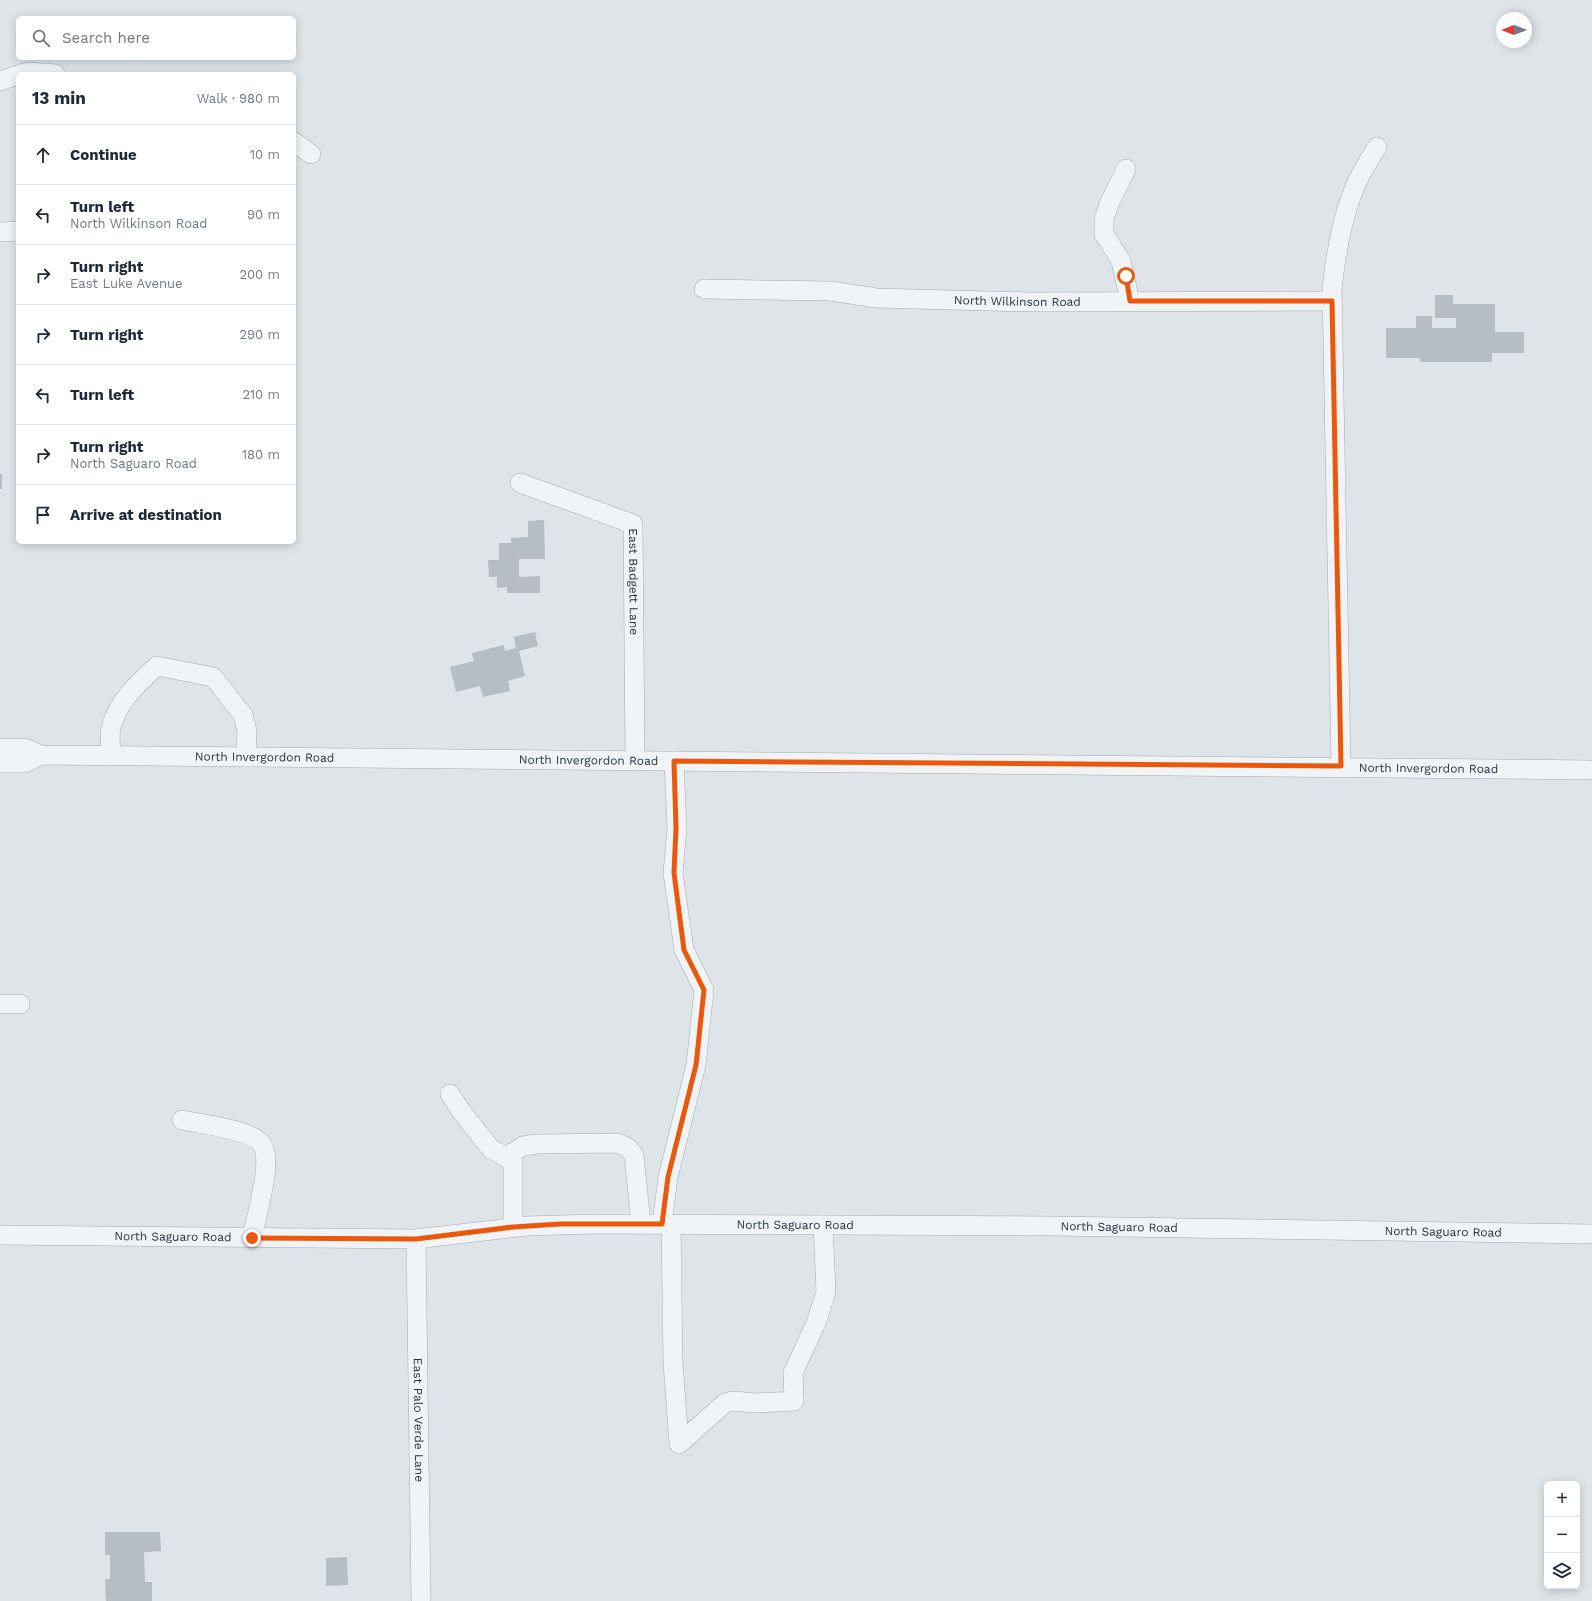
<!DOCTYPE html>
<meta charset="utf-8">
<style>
:root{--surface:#fff;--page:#f2f2f3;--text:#1f2937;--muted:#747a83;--line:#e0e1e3}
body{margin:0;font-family:"Work Sans",sans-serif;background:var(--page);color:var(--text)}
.controls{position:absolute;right:12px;bottom:12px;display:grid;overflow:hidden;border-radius:6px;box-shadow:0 2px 10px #0003}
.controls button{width:36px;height:36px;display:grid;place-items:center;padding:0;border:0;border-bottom:1px solid var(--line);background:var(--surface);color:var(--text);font:20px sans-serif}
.compass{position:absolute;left:1496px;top:12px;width:36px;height:36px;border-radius:50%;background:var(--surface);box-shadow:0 2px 10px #0003;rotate:270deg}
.stop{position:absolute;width:12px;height:12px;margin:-9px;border:3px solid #ea580c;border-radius:50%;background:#fff}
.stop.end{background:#ea580c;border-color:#fff;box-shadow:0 1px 4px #0008}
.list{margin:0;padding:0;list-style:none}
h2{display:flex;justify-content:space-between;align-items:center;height:52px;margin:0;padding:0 16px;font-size:17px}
h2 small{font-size:13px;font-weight:400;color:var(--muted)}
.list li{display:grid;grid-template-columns:26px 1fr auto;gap:12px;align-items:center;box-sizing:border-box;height:60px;padding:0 16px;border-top:1px solid var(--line)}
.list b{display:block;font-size:15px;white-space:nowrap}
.list p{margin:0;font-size:13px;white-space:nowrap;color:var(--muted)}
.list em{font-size:13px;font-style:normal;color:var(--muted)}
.icon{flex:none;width:22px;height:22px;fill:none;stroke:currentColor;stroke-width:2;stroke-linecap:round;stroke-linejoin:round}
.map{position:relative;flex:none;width:1592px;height:1601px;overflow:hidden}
.search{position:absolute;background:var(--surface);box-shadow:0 2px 10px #0003;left:16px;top:16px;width:280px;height:44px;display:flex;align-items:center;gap:10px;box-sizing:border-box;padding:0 14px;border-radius:6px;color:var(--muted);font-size:15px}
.panel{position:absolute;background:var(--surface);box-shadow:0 2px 10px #0003;left:16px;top:72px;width:280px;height:472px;border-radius:6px}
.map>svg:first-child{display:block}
.building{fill:#b5bdc5}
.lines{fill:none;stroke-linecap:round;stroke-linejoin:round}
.minor-casing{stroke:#a3abb2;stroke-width:20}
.minor{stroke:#f1f4f7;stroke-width:19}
.route{stroke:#ea580c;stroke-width:5}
.labels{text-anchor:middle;stroke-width:3;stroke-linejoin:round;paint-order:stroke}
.street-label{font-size:12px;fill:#273340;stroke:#eef2f6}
</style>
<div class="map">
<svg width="1592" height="1601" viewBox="0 0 1592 1601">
<rect width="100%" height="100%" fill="#dee4e8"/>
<!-- building -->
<path class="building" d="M1435 295H1453V304H1495V332H1524V353H1492V362H1420V358H1386V328H1416V316H1432V328H1456V318H1435Z
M0 474H2V489H0Z
M544 520 545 559H519V577L540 576V593H507V587L497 588V577H489L488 560H499V543H511V538L528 537V521Z
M535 632 538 646 519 651 525 676 508 681 510 691 483 697 480 686 456 692 450 667 474 661 472 653 504 645 505 651 516 648 514 637Z
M105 1532H160L161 1551 144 1552 145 1582H152V1601H106L105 1579H110V1555H105Z
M347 1557 348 1585 326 1586V1558Z"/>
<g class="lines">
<!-- minor casing -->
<g class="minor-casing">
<g id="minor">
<path d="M21 74 29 72 55 74"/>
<path d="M0 81 18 75"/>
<path d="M294 142 311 154"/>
<path d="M1126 169 1109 204 1104 219V234L1121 261 1130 301"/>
<path d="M0 232 18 231"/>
<path id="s1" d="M704 289 831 291 876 298 1031 302 1332 301"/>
<path id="s2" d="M520 483 633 524 635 760"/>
<path id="s3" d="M0 748H25L41 755 1592 770"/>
<path d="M111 756C111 748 109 736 111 728 118 701 138 683 157 666L213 677 243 715 247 731 246 757"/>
<path d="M0 763H25L41 755"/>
<path d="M1341 766 1332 289C1336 253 1342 215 1357 182 1363 170 1370 158 1377 147"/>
<path d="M0 1004H20"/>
<path d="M450 1094 461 1111 491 1149 506 1157 513 1163V1227"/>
<path d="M182 1120C201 1124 245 1129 259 1141 276 1155 256 1216 252 1237"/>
<path d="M506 1157 523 1146 537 1144 618 1143 628 1148 634 1155 641 1224"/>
<path d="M662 1224 668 1177 696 1065 704 990 684 950 673 873 677 828 674 761"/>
<path d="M671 1224 673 1362 679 1444 725 1403 733 1401 755 1403 794 1401 793 1373 816 1323 826 1292 823 1225"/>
<path id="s4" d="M0 1235 416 1239 527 1226 594 1224 1051 1226 1592 1234"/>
<path id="s5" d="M416 1239 421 1601"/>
</g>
</g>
<!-- minor -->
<use href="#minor" class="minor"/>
</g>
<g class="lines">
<!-- route -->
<path class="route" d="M252 1238 416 1239 513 1227 560 1224H662L668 1177 696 1065 704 990 684 950 674 873 676 828 674 761 1341 766 1332 301H1130L1126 276"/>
</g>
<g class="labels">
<!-- street labels -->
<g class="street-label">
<text dy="4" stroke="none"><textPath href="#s1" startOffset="314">North Wilkinson Road</textPath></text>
<text dy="4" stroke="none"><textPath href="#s2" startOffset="178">East Badgett Lane</textPath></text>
<text dy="4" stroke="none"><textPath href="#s3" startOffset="266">North Invergordon Road</textPath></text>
<text dy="4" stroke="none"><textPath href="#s3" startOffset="590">North Invergordon Road</textPath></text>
<text dy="4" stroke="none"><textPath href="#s3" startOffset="1430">North Invergordon Road</textPath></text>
<text dy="4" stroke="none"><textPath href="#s4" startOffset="796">North Saguaro Road</textPath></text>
<text dy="4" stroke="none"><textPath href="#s4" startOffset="1120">North Saguaro Road</textPath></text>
<text dy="4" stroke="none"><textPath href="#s4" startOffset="1444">North Saguaro Road</textPath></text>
<text dy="4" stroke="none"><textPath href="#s4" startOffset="173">North Saguaro Road</textPath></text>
<text dy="4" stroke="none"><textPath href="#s5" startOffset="181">East Palo Verde Lane</textPath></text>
</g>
</g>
</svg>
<div class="controls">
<button>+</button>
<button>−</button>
<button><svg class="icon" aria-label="layers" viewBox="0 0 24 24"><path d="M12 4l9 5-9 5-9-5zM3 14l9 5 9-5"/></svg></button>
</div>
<svg class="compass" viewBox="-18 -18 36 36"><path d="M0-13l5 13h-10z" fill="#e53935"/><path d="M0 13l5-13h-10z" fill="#747a83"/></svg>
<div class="stop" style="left:1126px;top:276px"></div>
<div class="stop end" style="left:252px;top:1238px"></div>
<div class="search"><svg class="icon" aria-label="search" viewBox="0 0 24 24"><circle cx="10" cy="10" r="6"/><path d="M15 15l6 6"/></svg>Search here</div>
<section class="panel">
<h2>13 min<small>Walk · 980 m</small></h2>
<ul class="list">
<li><svg class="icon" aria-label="ahead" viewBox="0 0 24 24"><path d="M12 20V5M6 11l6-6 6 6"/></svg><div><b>Continue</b></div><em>10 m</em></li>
<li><svg class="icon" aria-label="left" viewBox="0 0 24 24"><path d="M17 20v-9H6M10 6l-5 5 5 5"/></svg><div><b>Turn left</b><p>North Wilkinson Road</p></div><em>90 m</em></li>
<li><svg class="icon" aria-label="right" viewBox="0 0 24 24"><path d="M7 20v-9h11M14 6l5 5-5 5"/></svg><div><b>Turn right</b><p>East Luke Avenue</p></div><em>200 m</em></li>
<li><svg class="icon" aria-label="right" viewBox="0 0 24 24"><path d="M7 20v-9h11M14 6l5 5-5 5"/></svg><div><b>Turn right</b></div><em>290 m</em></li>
<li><svg class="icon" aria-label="left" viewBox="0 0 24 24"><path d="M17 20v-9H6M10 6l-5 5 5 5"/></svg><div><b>Turn left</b></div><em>210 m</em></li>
<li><svg class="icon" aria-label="right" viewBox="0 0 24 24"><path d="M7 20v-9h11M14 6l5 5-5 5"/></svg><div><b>Turn right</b><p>North Saguaro Road</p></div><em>180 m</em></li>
<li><svg class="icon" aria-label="arrive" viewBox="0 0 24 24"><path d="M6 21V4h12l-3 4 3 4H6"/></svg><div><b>Arrive at destination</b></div></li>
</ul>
</section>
</div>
